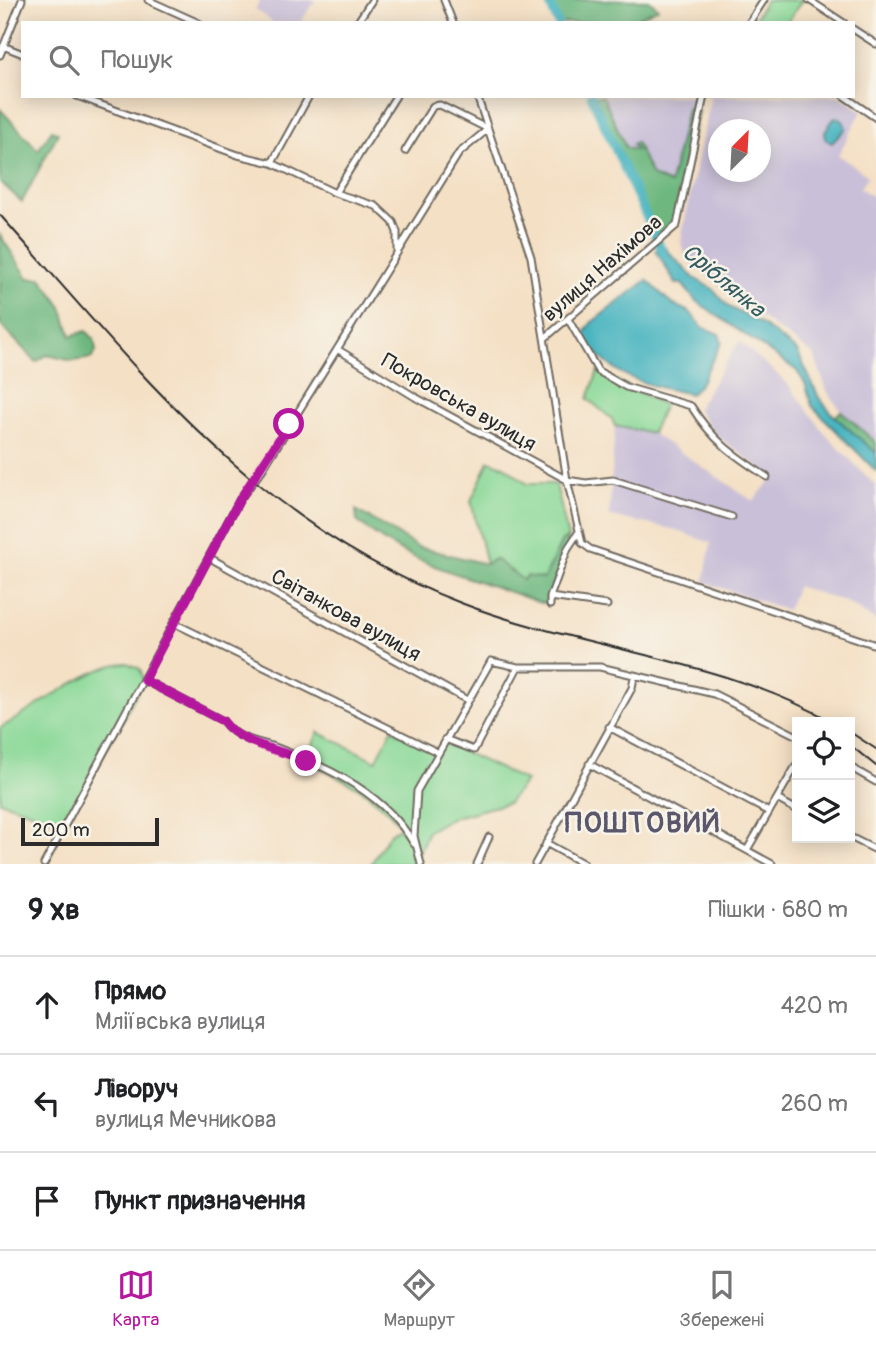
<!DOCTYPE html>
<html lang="uk">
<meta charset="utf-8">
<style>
:root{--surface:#fff;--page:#f2f2f2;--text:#202124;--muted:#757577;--line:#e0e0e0;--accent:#b5179e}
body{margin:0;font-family:Pangolin,sans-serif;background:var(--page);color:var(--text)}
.controls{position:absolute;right:21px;bottom:21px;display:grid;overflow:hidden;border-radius:0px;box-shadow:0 4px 18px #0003}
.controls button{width:63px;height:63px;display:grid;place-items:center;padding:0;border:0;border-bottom:2px solid var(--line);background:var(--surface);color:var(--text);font:35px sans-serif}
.compass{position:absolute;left:708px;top:119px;width:63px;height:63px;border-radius:50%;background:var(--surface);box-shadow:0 4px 18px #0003;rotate:24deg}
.scale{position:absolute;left:21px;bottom:18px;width:138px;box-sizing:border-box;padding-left:7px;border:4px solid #2b2b2b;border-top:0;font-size:19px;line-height:24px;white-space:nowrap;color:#2b2b2b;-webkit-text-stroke:5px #f7f3e8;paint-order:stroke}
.stop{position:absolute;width:21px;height:21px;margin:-16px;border:5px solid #b5179e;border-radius:50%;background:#fff}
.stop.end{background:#b5179e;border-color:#fff;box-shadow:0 2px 7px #0008}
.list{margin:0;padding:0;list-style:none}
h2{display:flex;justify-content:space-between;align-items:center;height:91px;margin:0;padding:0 28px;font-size:30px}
h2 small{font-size:23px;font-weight:400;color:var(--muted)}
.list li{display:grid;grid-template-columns:46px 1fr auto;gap:21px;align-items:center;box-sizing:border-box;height:98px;padding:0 28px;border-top:2px solid var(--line)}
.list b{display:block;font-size:26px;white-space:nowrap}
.list p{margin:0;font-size:23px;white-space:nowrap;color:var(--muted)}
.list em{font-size:23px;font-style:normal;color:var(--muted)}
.icon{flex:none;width:38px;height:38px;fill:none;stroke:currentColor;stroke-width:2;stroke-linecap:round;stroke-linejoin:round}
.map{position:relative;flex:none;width:876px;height:864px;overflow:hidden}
.search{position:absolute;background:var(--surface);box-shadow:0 4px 18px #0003;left:21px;right:21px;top:21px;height:77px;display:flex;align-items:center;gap:18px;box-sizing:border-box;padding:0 24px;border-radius:0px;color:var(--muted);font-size:26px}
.sheet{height:385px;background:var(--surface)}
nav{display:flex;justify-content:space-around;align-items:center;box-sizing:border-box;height:98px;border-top:2px solid var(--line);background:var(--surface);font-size:19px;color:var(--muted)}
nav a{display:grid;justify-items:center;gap:4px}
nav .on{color:var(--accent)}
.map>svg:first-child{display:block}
.industrial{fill:#c9bfd8;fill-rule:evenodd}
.green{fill:#89d897;stroke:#5a8261;stroke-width:2}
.forest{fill:#6eb880;stroke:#4c7256;stroke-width:2}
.water{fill:#46b4c0;stroke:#387076;stroke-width:2}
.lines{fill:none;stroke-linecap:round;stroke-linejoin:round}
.river{stroke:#46b4c0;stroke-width:9}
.minor-casing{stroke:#716a61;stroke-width:9}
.minor{stroke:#fff;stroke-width:5}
.rail{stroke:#2b2b2b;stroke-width:2}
.route{stroke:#b5179e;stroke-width:9}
.labels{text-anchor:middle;stroke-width:5;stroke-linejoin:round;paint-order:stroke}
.street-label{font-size:21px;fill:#2b2b2b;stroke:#f7f3e8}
.water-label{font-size:23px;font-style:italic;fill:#345b5f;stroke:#f7f3e8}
.district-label{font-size:28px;font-weight:bold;letter-spacing:2px;fill:#5a566b;stroke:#f7f3e8}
</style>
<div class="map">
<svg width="876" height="864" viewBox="0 0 876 864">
<rect width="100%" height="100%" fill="#f7f3e8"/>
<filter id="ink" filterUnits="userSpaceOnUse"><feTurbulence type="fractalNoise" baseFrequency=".0143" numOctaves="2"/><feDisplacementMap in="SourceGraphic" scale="14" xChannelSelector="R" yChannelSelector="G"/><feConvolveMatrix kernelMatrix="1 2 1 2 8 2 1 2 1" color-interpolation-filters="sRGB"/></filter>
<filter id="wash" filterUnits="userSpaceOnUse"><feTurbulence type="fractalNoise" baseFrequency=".00686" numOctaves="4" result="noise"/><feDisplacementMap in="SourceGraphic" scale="28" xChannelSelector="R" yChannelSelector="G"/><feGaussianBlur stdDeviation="1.57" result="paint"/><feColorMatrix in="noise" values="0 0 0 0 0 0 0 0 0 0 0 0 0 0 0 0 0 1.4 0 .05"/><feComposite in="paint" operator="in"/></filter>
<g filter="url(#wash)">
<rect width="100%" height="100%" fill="#f4e0c5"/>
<!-- industrial -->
<path class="industrial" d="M261 0H316L300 23H274L255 9Z
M603 96H696L694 105 687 110 670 184 652 176 636 142V150L626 148Z
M711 96H840L862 111 838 155 868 176 860 188 876 199V443L839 408 827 391 814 355 737 300 742 297 732 295 690 262 685 254 681 241 683 229ZM718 130H760V172H718Z
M739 341 787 383 827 436 876 486V621L848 603 797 586 787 610 704 582 711 543 672 529 609 516 615 426 652 433 753 501 773 478 715 434 697 409Z"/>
<!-- green -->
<path class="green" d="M766 0H802L787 23H752Z
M598 371 664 405 652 433 615 426 612 419 588 399Z
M489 461 504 466 527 484H556L568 538 562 541 544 579 527 576 522 581 495 559 486 564 471 501Z
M127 663 140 669 144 680 65 824 0 801V728C31 712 95 662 127 663Z
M392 729 437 752 443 742 526 781 508 803 451 818 428 831 419 853C388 799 359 787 306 761L318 732 376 761Z
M400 828 408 838 418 864H371L390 833Z"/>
<!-- forest -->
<path class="forest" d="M548 0H649L658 8 629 23H558Z
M594 96H603L626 148 636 150 632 144 636 142 652 176 670 184 687 109 694 105 698 112 674 218 669 228 658 236Z
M0 109 38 150 52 130 58 133 22 202 0 182Z
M0 235 28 278H41L62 307 71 336 86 331 94 339 96 351 92 358 73 361 47 355 36 362 0 324Z
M841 411 876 443V453L835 417Z
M356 510 418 547 486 564 495 559 523 580 527 576 544 579 562 541 568 538V548L550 597 546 603H540C478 578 409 567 357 521Z"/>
<!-- water -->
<path class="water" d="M835 117 843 121 846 128 832 143 825 139V132Z
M662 245 694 278 713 289 729 307 760 323 797 351 819 398 835 417 876 453V471L812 406 805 383 796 370 696 301 682 284H676L656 251Z
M647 280 672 304 690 312 702 327 719 334 722 342 700 384 691 394C643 384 613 379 583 337L591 323Z"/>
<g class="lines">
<!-- river -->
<path class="river" d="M548 0 558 23
M591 96 665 257"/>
</g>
</g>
<g filter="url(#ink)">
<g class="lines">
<!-- minor casing -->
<g class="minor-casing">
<path id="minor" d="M148 0 199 23
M444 0 453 23
M809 0 844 23
M357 23 372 0
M749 23 764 0
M853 29 876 44
M3 46 23 54
M0 55 22 0
M77 96 238 155 272 163 335 193 376 206 393 222 397 232V253
M477 96 531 257 567 480 582 543 590 549 876 645
M844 96 876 118
M405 151 433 106 440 105 488 129
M272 163 309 96
M335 193 396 96
M568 319 598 371 626 387 691 406C713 441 732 454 767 477
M545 338 677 225 704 96
M337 349 415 397 567 480 586 483 613 480 732 517
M210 558 467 700
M550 597 607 605
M550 605V597L568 548 578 533
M174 623 437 752
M144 680 223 721C237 741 259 741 280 749 332 769 386 795 414 844
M609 727 769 812
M445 739 474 750 518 667
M589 764 772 864
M850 767 876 782
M777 799 797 810
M850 837 876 850
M546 843 584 864
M747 850 797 764
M44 864 240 499 262 470 459 153 488 129
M421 864 414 836 417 791 491 661 518 667H600L714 694 797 736
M477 864 489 837
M535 864 632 688 634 677"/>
</g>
<!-- minor -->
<use href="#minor" class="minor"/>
<!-- rail -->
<path class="rail" d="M0 215C141 373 256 525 461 603 583 650 717 657 833 722
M850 732 876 749
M850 745 876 766"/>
</g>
</g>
<g class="lines" filter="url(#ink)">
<!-- route -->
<path class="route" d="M289 424 240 499 144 680 223 721C240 745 280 749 306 761"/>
</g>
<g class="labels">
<!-- street labels -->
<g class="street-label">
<text transform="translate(602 268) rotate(-41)" y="7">вулиця Нахімова</text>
<text transform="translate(459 402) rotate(30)" y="7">Покровська вулиця</text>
<text transform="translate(346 615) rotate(29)" y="7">Світанкова вулиця</text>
</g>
<!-- water labels -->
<g class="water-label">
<text transform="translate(724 280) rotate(40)" y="8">Сріблянка</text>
</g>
<!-- district labels -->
<g class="district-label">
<text x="643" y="832">ПОШТОВИЙ</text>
</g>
</g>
</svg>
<div class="controls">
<button><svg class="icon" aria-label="locate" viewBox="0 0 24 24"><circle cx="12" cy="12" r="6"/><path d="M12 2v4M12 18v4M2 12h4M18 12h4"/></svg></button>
<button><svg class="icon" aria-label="layers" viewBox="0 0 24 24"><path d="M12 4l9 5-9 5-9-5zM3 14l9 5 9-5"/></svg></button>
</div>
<svg class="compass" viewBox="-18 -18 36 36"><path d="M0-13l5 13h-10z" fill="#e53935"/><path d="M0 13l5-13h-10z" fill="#757577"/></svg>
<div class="scale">200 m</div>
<div class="stop" style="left:289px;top:424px"></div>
<div class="stop end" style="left:306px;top:761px"></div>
<div class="search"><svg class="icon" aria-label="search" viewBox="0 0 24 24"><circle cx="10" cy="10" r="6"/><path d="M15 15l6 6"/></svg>Пошук</div>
</div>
<section class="sheet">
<h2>9 хв<small>Пішки · 680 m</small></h2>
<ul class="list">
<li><svg class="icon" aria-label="ahead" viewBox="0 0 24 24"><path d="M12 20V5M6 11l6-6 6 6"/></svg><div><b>Прямо</b><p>Мліївська вулиця</p></div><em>420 m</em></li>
<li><svg class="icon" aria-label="left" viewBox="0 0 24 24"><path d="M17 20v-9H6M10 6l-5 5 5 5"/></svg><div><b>Ліворуч</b><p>вулиця Мечникова</p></div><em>260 m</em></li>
<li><svg class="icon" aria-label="arrive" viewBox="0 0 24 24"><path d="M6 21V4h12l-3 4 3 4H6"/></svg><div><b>Пункт призначення</b></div></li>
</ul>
</section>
<nav>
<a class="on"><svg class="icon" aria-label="map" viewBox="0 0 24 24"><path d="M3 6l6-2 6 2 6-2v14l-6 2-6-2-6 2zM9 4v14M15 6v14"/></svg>Карта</a>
<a><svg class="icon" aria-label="directions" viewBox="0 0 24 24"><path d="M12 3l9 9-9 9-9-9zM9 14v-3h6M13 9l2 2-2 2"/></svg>Маршрут</a>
<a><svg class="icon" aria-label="saved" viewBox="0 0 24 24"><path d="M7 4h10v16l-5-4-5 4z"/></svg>Збережені</a>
</nav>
